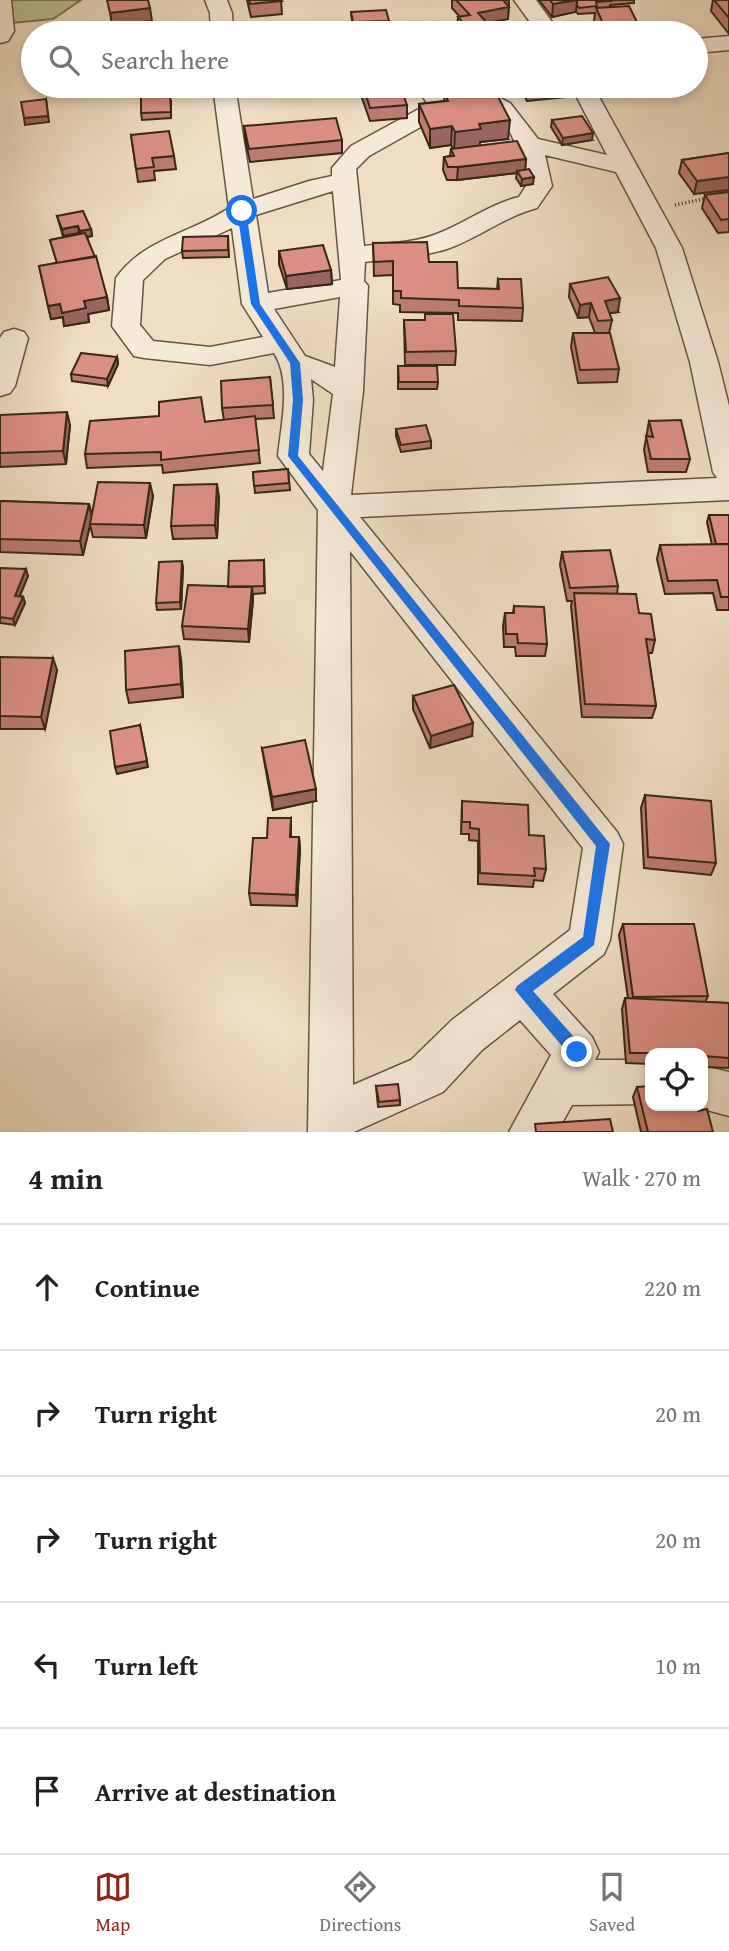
<!DOCTYPE html>
<meta charset="utf-8">
<style>
:root{--surface:#fff;--page:#f2f2f2;--text:#202124;--muted:#757577;--line:#e0e0e0;--accent:#8f2418}
body{margin:0;font-family:"Gentium Book Plus",serif;background:var(--page);color:var(--text)}
.controls{position:absolute;right:21px;bottom:21px;display:grid;overflow:hidden;border-radius:14px;box-shadow:0 4px 10px #0003}
.controls button{width:63px;height:63px;display:grid;place-items:center;padding:0;border:0;border-bottom:2px solid var(--line);background:var(--surface);color:var(--text);font:35px sans-serif}
.stop{position:absolute;width:21px;height:21px;margin:-16px;border:5px solid #1a73e8;border-radius:50%;background:#fff}
.stop.end{background:#1a73e8;border-color:#fff;box-shadow:0 2px 7px #0008}
.list{margin:0;padding:0;list-style:none}
h2{display:flex;justify-content:space-between;align-items:center;height:91px;margin:0;padding:0 28px;font-size:30px}
h2 small{font-size:23px;font-weight:400;color:var(--muted)}
.list li{display:grid;grid-template-columns:46px 1fr auto;gap:21px;align-items:center;box-sizing:border-box;height:126px;padding:0 28px;border-top:2px solid var(--line)}
.list b{display:block;font-size:26px;white-space:nowrap}
.list em{font-size:23px;font-style:normal;color:var(--muted)}
.icon{flex:none;width:38px;height:38px;fill:none;stroke:currentColor;stroke-width:2;stroke-linecap:round;stroke-linejoin:round}
.map{position:relative;flex:none;width:729px;height:1132px;overflow:hidden}
.search{position:absolute;background:var(--surface);box-shadow:0 4px 10px #0003;left:21px;right:21px;top:21px;height:77px;display:flex;align-items:center;gap:18px;box-sizing:border-box;padding:0 24px;border-radius:38px;color:var(--muted);font-size:26px}
.sheet{height:721px;background:var(--surface)}
nav{display:flex;justify-content:space-around;align-items:center;box-sizing:border-box;height:98px;border-top:2px solid var(--line);background:var(--surface);font-size:19px;color:var(--muted)}
nav a{display:grid;justify-items:center;gap:4px}
nav .on{color:var(--accent)}
.map>svg:first-child{display:block}
.green{fill:#bdc091;stroke:#7a7454;stroke-width:2}
.lines{fill:none;stroke-linecap:round;stroke-linejoin:round}
.street-casing{stroke:#655541;stroke-width:3}
.path{stroke:#372716;stroke-width:3.5;stroke-dasharray:1 2.5;stroke-linecap:butt}
.street{fill:#f5ead8;fill-rule:evenodd}
.wall{fill:#bd7c72;stroke:#372716;stroke-width:2}
.shaded-wall{fill:#9a655d;stroke:#372716;stroke-width:2}
.building{fill:#dc9085;stroke:#372716;stroke-width:2}
.route{fill:#1a73e8}
</style>
<div class="map">
<svg width="729" height="1132" viewBox="0 0 729 1132">
<rect width="100%" height="100%" fill="#efdec3"/>
<filter id="stains"><feTurbulence type="fractalNoise" baseFrequency=".00286" numOctaves="4"/><feColorMatrix values="0 0 0 0 .2 0 0 0 0 .09 0 0 0 0 .02 0 0 0 .5 -.17"/></filter>
<radialGradient id="worn" r=".72"><stop offset=".6" stop-color="#630" stop-opacity="0"/><stop offset="1" stop-color="#630" stop-opacity=".3"/></radialGradient>
<!-- green -->
<path class="green" d="M0 0H81L53 19 0 24Z"/>
<g class="lines">
<!-- street casing -->
<g class="street-casing">
<path id="street" d="M0 0H11L14 31 8 41 0 43Z
M205 0H227L232 13 233 33H211L210 13Z
M514 0H536L560 33H538Z
M729 36V50L696 53V39Z
M213 86H235L253 199 309 181 332 176V168L351 146 428 104 415 86H438L453 106 449 111 369 156 356 169 364 246C386 243 413 243 434 235 463 225 489 204 519 197L526 186C522 163 513 118 487 110 479 107 469 110 460 108L456 103 460 98 488 94 496 96 510 103 538 139 607 155 571 86H593L682 248 718 362 729 406V500L360 517 617 832 623 844 610 940 604 954 553 994 592 1037 599 1052 595 1060H650V1104L572 1105 557 1132H509L551 1055 520 1020 482 1050 443 1092 354 1132H308L318 510 278 456C281 425 292 381 274 353L210 365 144 358 134 356 112 326 116 278C143 239 192 233 229 208ZM545 155 616 172 656 248 690 362 713 472 717 478 351 495 363 391 368 286 364 281 365 262C391 258 422 257 447 249 478 238 506 216 537 208L552 186ZM333 191 341 280 268 293 256 215ZM232 228 242 304 263 337 210 347 153 341 140 325 143 280 165 259ZM340 297 335 367 305 356 274 309ZM311 379 333 394 323 471 309 454 313 400ZM350 551 583 848 570 930 452 1020 411 1060 353 1085Z
M14 329 24 332 28 338 15 386 10 393 0 396V338L4 332Z
M703 1066 729 1072V1116L692 1106H703Z"/>
</g>
<!-- path -->
<path class="path" d="M675 205 708 198"/>
<!-- street -->
<use href="#street" class="street"/>
</g>
<!-- wall -->
<path class="wall" d="M247 0H281L282 14 251 17Z
M452 0H509L508 19 487 23 496 33H460L457 30 458 17H460L452 8Z
M539 0H634V3L610 5V7L641 30V33H600L594 21 595 13 578 14 576 11 552 17Z
M713 0H729V34L711 11Z
M351 12 389 21V27L353 29Z
M362 86 407 105V118L370 121 362 98Z
M519 86H568L566 97 527 101Z
M445 94 508 139 480 142V146L526 159 525 170 533 184 521 186 516 178 517 173 457 180H447L443 170 444 157 450 156 451 149H453L451 145 430 148 419 122V104L444 101Z
M171 101V118L142 120 141 113Z
M552 120 592 140 562 145 551 127Z
M244 126 342 140V153L250 162 245 139Z
M131 135 174 156 176 169 154 171 155 180 138 182Z
M729 153 694 194 679 173 682 160Z
M729 192V232L718 233 702 208 705 195Z
M57 216 91 229 92 236 87 237 107 297 109 310 88 314 89 322 64 326 63 317 51 319 39 266 57 263 50 240 79 234V233L63 236Z
M228 236 229 257 183 258 182 251Z
M373 243 429 262 458 288 497 289 498 279 523 308 522 321 458 320V313L400 312V305L393 304V275L374 276Z
M279 251 331 270 332 284 287 289 279 264Z
M570 284 618 312 609 313 612 320 609 333 619 369 617 382 578 383 571 347 573 333H595L589 317 578 318 569 297Z
M404 320 456 351 455 365H405Z
M117 357 118 364 108 386 72 381 71 374Z
M398 366 438 382 437 389H398Z
M270 377 274 418 255 419 260 463 163 473 162 465 87 468 85 454 205 422 224 420 222 408Z
M0 415 70 425 66 464 0 467Z
M649 421 690 459 686 472H648L644 450Z
M396 429 431 441V448L401 452 396 436Z
M288 469 290 490 255 493 253 472Z
M153 496 146 538 93 537 90 525 83 555 0 552V501L89 504 92 515Z
M219 497 217 538 173 539 171 526Z
M709 515H729V610H717L713 593 665 594 657 559 660 545H712L707 522Z
M562 552 618 586 617 594 639 613 655 640 652 653H648L656 706 652 718 582 717 571 606 572 601H567L560 565Z
M264 560 265 593 253 594V600L249 642 184 639 182 626 228 587Z
M0 568 28 576 20 596 23 597 25 603 15 625 0 623Z
M183 568 181 609 157 610 156 603Z
M514 606 547 644 545 656H516L515 647H504L503 626 505 613H513Z
M0 657 57 670 45 729H0Z
M181 659 183 697 129 703 126 690Z
M413 696 472 736 430 748 413 709Z
M262 748 316 801 273 810 264 760Z
M645 795 716 863 711 875 644 868 641 808Z
M462 801 529 835 546 869 543 881 534 880 533 887 478 884V841L469 840V834H461Z
M291 818V837H299L300 849 297 906 251 905 249 893 267 838Z
M623 924 708 996 705 1002 729 1003V1068L703 1067V1053H650V1064L626 1063 622 1009 625 998H628L619 935Z
M376 1086 400 1100V1105L378 1107Z
M637 1087 698 1111 713 1132H641L633 1097Z"/>
<!-- shaded-wall -->
<path class="shaded-wall" d="M503 0H509L508 19 477 25 478 13Z
M577 0 576 12 552 17 553 4Z
M150 8 152 21 112 25 110 13Z
M46 99 49 122 25 125 24 118Z
M510 120 508 139 480 142V148L454 151 455 132 479 124Z
M452 126 451 145 430 148V129Z
M593 133 592 140 562 145 563 138Z
M526 159 525 172 517 171V173L457 180 458 167Z
M534 177 533 184 521 186 522 179Z
M729 177V190L694 194 697 181Z
M78 226 79 233 63 236 62 229Z
M91 229 92 236 81 238 80 231Z
M331 270 332 284 287 289 286 276Z
M107 297 109 310 88 314 89 322 64 326 63 317 51 319 48 306Z
M620 298 618 312 603 314 605 301Z
M591 303 589 317 578 318 580 305Z
M117 357 118 364 108 386 107 379Z
M67 412 70 425 66 464 63 451Z
M150 483 153 496 146 538 144 525Z
M217 484 219 497 217 538 215 525Z
M89 504 92 517 83 555 80 541Z
M182 561 183 568 181 609 180 602Z
M26 569 28 576 17 602 15 596Z
M252 587 253 600 249 642 248 629Z
M23 597 25 603 15 625 13 619Z
M179 646 181 659 183 697 181 684Z
M53 658 57 670 45 729 41 717Z
M473 723 472 736 430 748 431 736Z
M140 725 148 767 117 774 115 767Z
M316 789V801L273 810 272 797Z
M299 837 300 849 297 906 296 895Z"/>
<!-- building -->
<path class="building" d="M107 0H148L150 8 110 13Z
M249 0H281L282 1 250 4Z
M456 0H505H503L509 7 478 13 496 33H472L458 17 470 15Z
M550 0H575L553 4Z
M577 0H610L611 1 596 2 597 6 579 8 577 5Z
M714 0H729V18Z
M629 6 641 30 607 32 596 8Z
M386 10 389 21 353 22 351 12Z
M103 22 106 33H56L55 29Z
M394 28 396 33H353V31Z
M340 29 342 33 302 32Z
M449 30 450 33H417Z
M363 86H400L407 105 370 108Z
M527 86H553L529 88Z
M494 89 510 120 479 124 481 129 455 132 452 126 430 129 419 104 448 101 445 94Z
M170 94 171 112 141 113V96Z
M46 99 48 116 24 118 21 102Z
M582 116 593 133 563 138 552 120Z
M336 118 342 140 249 149 244 126Z
M169 131 174 156 152 158 154 167 136 169 131 135Z
M517 141 526 159 458 167H448L444 157 454 156 451 149Z
M729 153V177L697 181 682 160Z
M529 169 534 177 522 179 517 171Z
M729 192V219L721 220 705 195Z
M83 211 91 229 80 231 78 226 62 229 57 216Z
M85 233 95 257 57 263 50 240Z
M228 236V250L182 251 183 237Z
M427 242 429 262H457L458 288 499 289 498 279H521L523 308 459 306V300L401 298V291H393V261L374 262 373 243Z
M323 245 331 270 286 276 279 251Z
M96 256 107 297 84 301 86 308 62 313 60 304 48 306 39 266Z
M608 277 620 298 605 301 612 320 598 321 591 303 580 305 570 284Z
M425 314H453L456 351 406 352 404 320H425Z
M573 333H610L619 369 580 370Z
M81 353 117 357 107 379 71 374Z
M398 366H437L438 382H399Z
M270 377 273 405 222 408 221 381Z
M201 397 205 422 255 416 259 450 161 460V452L85 454 90 421 159 416V402Z
M67 412 63 451 0 453V415Z
M681 420 690 459H651L646 436 653 437 649 421Z
M426 425 431 441 401 445 396 429Z
M288 469 289 483 254 486 253 472Z
M98 482 150 483 144 525 90 524Z
M217 484 215 525 171 526 174 485Z
M0 501 89 504 80 541 0 539Z
M709 515H729V544H716Z
M729 544V597H721L717 580 668 581 660 545Z
M610 550 618 586 570 588 562 552Z
M264 560V586L228 587 229 561Z
M182 561 180 602 156 603 159 562Z
M0 568 26 569 15 596 23 597 13 619 0 617Z
M188 585 252 587 248 629 182 626Z
M574 593 636 594 639 613 651 614 655 640 646 639 656 706 585 704Z
M514 606 544 607 547 644 518 643 517 634H506L505 613H514Z
M179 646 181 684 126 690 125 651Z
M0 657 53 658 41 717 0 716Z
M454 685 473 723 431 736 413 696Z
M140 725 147 761 115 767 110 731Z
M305 740 316 789 272 797 262 748Z
M645 795 711 801 716 863 648 857Z
M462 801 528 805 529 835 544 836 546 869 534 868 535 876 480 873 479 829 470 828V822H462Z
M268 818H291L290 837H299L296 895 249 893 253 838H267Z
M623 924H694L708 996 633 997Z
M625 998 729 1003V1058L703 1056V1053H630Z
M398 1084 400 1100 379 1102 376 1086Z
M650 1086V1106H697L698 1111 707 1109 713 1132H648L637 1087Z
M610 1119 613 1132H536L535 1124Z"/>
<!-- route -->
<path class="route" d="M242 208 246 211 260 304 300 363 303 400 298 456 610 844 594 945 533 991 583 1047 585 1052 583 1058 577 1060 572 1058 515 990 517 986 583 937 596 846 288 456 293 400 290 363 251 304 237 211Z"/>
<rect width="100%" height="100%" filter="url(#stains)"/>
<rect width="100%" height="100%" fill="url(#worn)"/>
</svg>
<div class="controls">
<button><svg class="icon" aria-label="locate" viewBox="0 0 24 24"><circle cx="12" cy="12" r="6"/><path d="M12 2v4M12 18v4M2 12h4M18 12h4"/></svg></button>
</div>
<div class="stop" style="left:242px;top:211px"></div>
<div class="stop end" style="left:577px;top:1052px"></div>
<div class="search"><svg class="icon" aria-label="search" viewBox="0 0 24 24"><circle cx="10" cy="10" r="6"/><path d="M15 15l6 6"/></svg>Search here</div>
</div>
<section class="sheet">
<h2>4 min<small>Walk · 270 m</small></h2>
<ul class="list">
<li><svg class="icon" aria-label="ahead" viewBox="0 0 24 24"><path d="M12 20V5M6 11l6-6 6 6"/></svg><div><b>Continue</b></div><em>220 m</em></li>
<li><svg class="icon" aria-label="right" viewBox="0 0 24 24"><path d="M7 20v-9h11M14 6l5 5-5 5"/></svg><div><b>Turn right</b></div><em>20 m</em></li>
<li><svg class="icon" aria-label="right" viewBox="0 0 24 24"><path d="M7 20v-9h11M14 6l5 5-5 5"/></svg><div><b>Turn right</b></div><em>20 m</em></li>
<li><svg class="icon" aria-label="left" viewBox="0 0 24 24"><path d="M17 20v-9H6M10 6l-5 5 5 5"/></svg><div><b>Turn left</b></div><em>10 m</em></li>
<li><svg class="icon" aria-label="arrive" viewBox="0 0 24 24"><path d="M6 21V4h12l-3 4 3 4H6"/></svg><div><b>Arrive at destination</b></div></li>
</ul>
</section>
<nav>
<a class="on"><svg class="icon" aria-label="map" viewBox="0 0 24 24"><path d="M3 6l6-2 6 2 6-2v14l-6 2-6-2-6 2zM9 4v14M15 6v14"/></svg>Map</a>
<a><svg class="icon" aria-label="directions" viewBox="0 0 24 24"><path d="M12 3l9 9-9 9-9-9zM9 14v-3h6M13 9l2 2-2 2"/></svg>Directions</a>
<a><svg class="icon" aria-label="saved" viewBox="0 0 24 24"><path d="M7 4h10v16l-5-4-5 4z"/></svg>Saved</a>
</nav>
